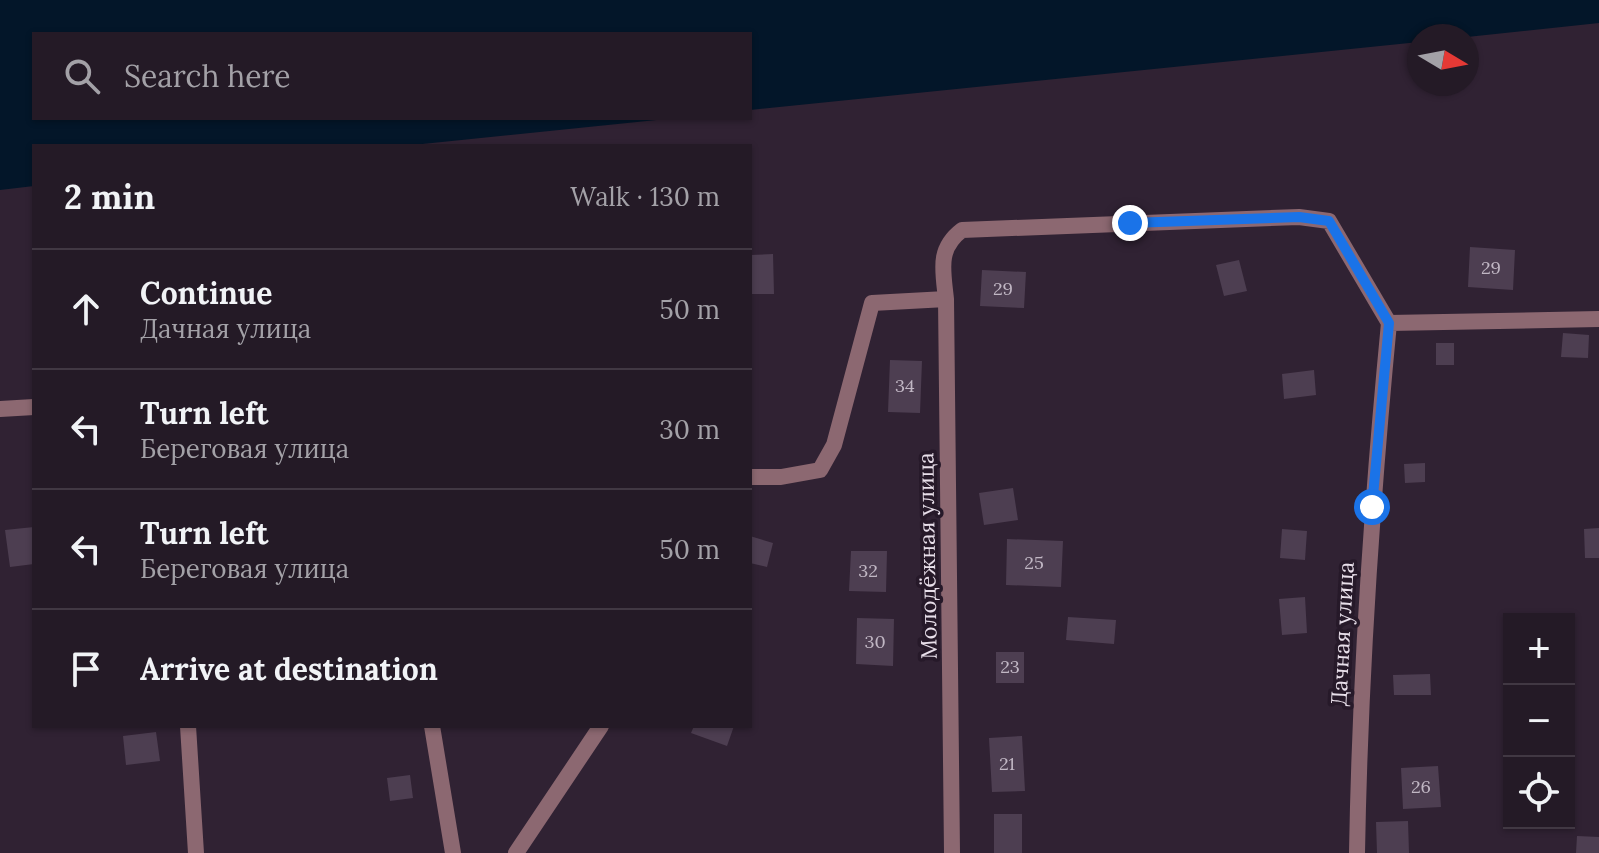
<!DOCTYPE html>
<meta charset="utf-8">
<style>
:root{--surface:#241a26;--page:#302732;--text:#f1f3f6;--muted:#a3a1a7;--line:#413843}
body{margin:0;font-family:Lora,serif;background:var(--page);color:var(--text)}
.controls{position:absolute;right:24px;bottom:24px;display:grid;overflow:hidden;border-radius:0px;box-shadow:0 2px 6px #0004}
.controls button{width:72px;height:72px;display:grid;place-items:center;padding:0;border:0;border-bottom:2px solid var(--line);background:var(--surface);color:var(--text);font:40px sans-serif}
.compass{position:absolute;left:1407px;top:24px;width:72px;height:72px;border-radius:50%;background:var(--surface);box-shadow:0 2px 6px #0004;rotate:100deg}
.stop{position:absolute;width:24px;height:24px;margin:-18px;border:6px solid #1a73e8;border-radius:50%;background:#fff}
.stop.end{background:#1a73e8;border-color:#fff;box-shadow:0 2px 8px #0008}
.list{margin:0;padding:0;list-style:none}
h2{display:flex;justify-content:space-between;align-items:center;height:104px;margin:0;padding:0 32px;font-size:34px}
h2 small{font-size:26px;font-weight:400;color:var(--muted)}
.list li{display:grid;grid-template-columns:52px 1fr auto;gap:24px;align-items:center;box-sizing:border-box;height:120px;padding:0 32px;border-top:2px solid var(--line)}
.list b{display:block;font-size:30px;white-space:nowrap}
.list p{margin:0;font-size:26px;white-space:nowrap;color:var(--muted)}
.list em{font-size:26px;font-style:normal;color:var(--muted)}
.icon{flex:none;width:44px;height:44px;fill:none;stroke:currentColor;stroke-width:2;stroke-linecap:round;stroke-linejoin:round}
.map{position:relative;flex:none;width:1599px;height:853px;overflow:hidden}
.search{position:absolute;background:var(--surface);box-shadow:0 2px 6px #0004;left:32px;top:32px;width:720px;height:88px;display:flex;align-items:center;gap:20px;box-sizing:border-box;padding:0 28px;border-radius:0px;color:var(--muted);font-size:30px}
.panel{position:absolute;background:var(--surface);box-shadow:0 2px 6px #0004;left:32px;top:144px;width:720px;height:584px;border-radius:0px}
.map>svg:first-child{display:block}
.water{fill:#031629}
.building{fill:#4d3e51}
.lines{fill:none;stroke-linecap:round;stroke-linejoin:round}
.minor{stroke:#8c6871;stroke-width:16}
.route{stroke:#1a73e8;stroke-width:10}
.labels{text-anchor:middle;stroke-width:7;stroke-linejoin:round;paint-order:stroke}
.number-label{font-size:18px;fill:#c1b7c4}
.street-label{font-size:22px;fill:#e8dfea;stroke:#261929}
</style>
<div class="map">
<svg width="1599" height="853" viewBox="0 0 1599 853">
<rect width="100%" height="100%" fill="#302233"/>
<!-- water -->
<path class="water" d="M0 0H1599V23L1467 37 1419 36V42L750 110V34H34V118H676L403 146H34V186L0 190Z"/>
<!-- building -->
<path class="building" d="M1470 247 1515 250 1513 290 1468 287Z
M773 254 774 294H750V255Z
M1239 260 1247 291 1224 296 1216 265Z
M982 270 1026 272 1024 308 980 306Z
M1563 333 1589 335 1588 358 1561 357Z
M1436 343H1454V365H1436Z
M890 360 922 361 920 413 888 412Z
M1314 370 1316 395 1284 399 1282 374Z
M1425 463V482L1405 483 1404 464Z
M1013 488 1018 520 984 525 979 493Z
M34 527V564L10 567 5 530Z
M1599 528V558H1585L1584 529Z
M1282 529 1307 531 1305 560 1280 558Z
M750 536 773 543 767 567 750 563Z
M1007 539 1063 541 1061 587 1006 585Z
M851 551H887L886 592 849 591Z
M1305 597 1307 633 1282 635 1279 599Z
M1068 617 1116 620 1114 644 1066 640Z
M857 618 894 619 893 666 856 664Z
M996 652H1024V683H996Z
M1430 674 1431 695H1394L1393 675Z
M694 726H734L727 746 691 733Z
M156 732 160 761 126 765 123 736Z
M1022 736 1025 791 992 792 989 738Z
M1438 766 1441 807 1403 809 1401 768Z
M410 775 413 798 390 801 387 778Z
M994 814H1022V853H994Z
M1408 821 1409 853H1377L1376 822Z
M1577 836 1599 837V853H1576Z"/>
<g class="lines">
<!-- minor -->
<path class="minor" d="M0 409 34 407
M750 477H781L820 470 834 445 872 303 946 299
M188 726 196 853
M432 726 453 853
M516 853 601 726
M952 853 946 299C943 270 937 249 962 230L1299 217 1329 221 1389 323 1599 319
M1357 853C1360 675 1372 500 1389 323"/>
</g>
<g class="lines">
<!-- route -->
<path class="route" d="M1130 223 1299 217 1329 221 1389 323 1372 507"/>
</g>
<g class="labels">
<!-- number labels -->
<g class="number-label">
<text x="1491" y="274">29</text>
<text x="1003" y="295">29</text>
<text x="905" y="392">34</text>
<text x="1034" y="569">25</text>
<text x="868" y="577">32</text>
<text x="875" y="648">30</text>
<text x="1010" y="673">23</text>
<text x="1007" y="770">21</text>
<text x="1421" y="793">26</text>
</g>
<!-- street labels -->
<g class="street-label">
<text transform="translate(927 556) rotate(-91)" y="8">Молодёжная улица</text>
<text transform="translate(1342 634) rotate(-87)" y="8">Дачная улица</text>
</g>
</g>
</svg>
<div class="controls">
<button>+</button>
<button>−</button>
<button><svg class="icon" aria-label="locate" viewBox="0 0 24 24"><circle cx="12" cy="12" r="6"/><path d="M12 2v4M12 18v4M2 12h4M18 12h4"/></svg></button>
</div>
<svg class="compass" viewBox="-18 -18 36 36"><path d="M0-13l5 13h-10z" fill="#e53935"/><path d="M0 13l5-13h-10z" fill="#a3a1a7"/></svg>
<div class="stop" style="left:1372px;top:507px"></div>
<div class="stop end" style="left:1130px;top:223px"></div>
<div class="search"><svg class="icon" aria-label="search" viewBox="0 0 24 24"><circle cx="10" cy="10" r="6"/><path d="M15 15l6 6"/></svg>Search here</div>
<section class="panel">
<h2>2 min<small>Walk · 130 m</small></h2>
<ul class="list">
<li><svg class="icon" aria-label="ahead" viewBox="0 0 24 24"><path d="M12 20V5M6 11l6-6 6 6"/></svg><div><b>Continue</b><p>Дачная улица</p></div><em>50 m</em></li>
<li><svg class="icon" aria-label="left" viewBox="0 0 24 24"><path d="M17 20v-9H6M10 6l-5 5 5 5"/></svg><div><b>Turn left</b><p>Береговая улица</p></div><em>30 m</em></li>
<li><svg class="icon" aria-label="left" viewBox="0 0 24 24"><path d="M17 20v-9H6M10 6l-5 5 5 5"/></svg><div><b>Turn left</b><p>Береговая улица</p></div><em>50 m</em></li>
<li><svg class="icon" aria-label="arrive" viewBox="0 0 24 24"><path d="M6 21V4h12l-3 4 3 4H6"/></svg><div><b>Arrive at destination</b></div></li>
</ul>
</section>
</div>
